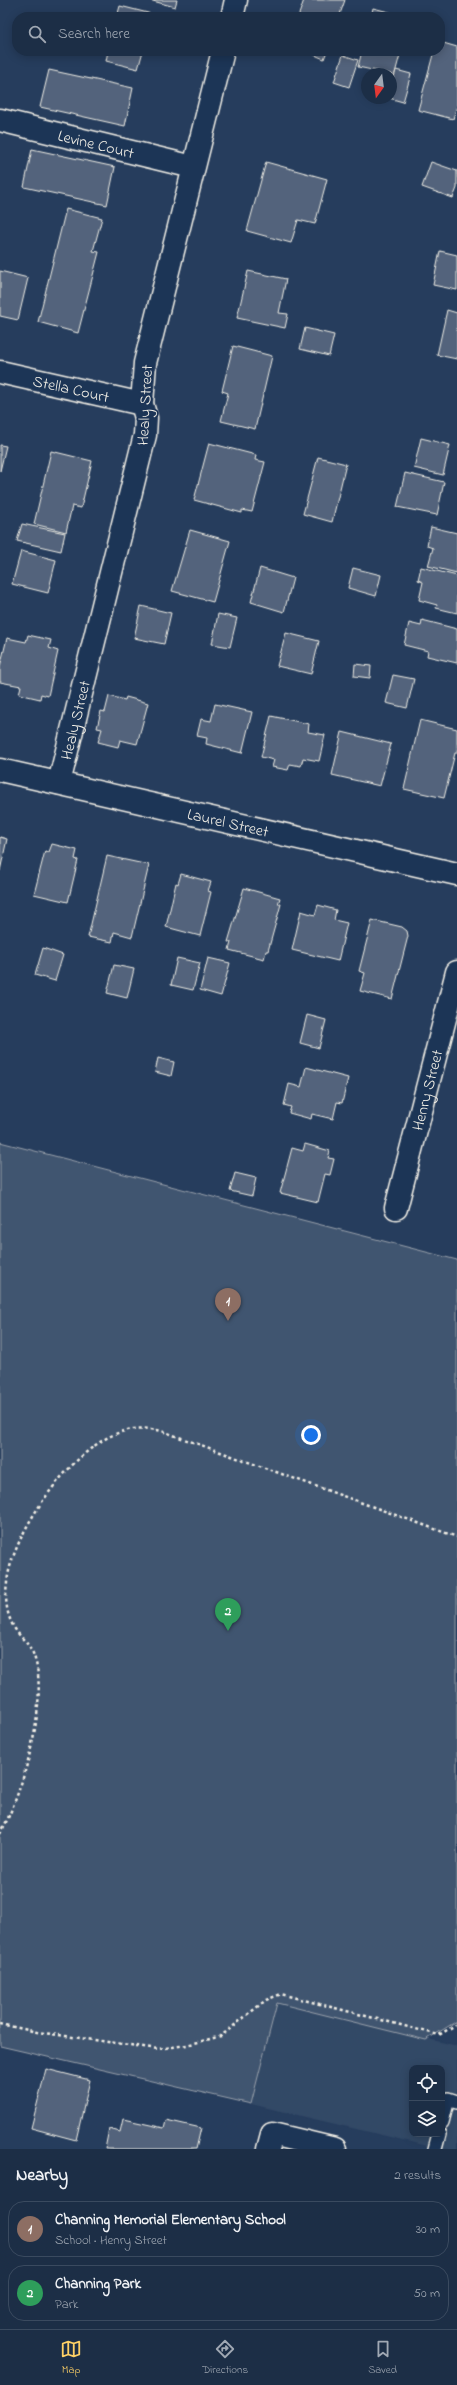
<!DOCTYPE html>
<meta charset="utf-8">
<style>
:root{--surface:#1c2e46;--page:#25364d;--text:#f1f3f6;--muted:#a0a8b3;--line:#3a4a5f;--accent:#ffd166}
body{margin:0;font-family:"Indie Flower",sans-serif;background:var(--page);color:var(--text)}
.controls{position:absolute;right:12px;bottom:12px;display:grid;overflow:hidden;border-radius:8px;box-shadow:0 2px 10px #0003}
.controls button{width:36px;height:36px;display:grid;place-items:center;padding:0;border:0;border-bottom:1px solid var(--line);background:var(--surface);color:var(--text);font:20px sans-serif}
.compass{position:absolute;left:361px;top:68px;width:36px;height:36px;border-radius:50%;background:var(--surface);box-shadow:0 2px 10px #0003;rotate:194deg}
.you{position:absolute;left:311px;top:1435px;width:14px;height:14px;margin:-10px;border:3px solid #fff;border-radius:50%;background:#1a73e8;box-shadow:0 0 0 6px #1a73e833}
.badge{display:grid;place-items:center;width:26px;height:26px;border-radius:50%;background:var(--accent);color:#fff;font-size:13px;font-weight:700}
.pin{position:absolute;translate:-50% -33px;filter:drop-shadow(0 1px 2px #0008)}
.pin::after{content:'';position:absolute;top:21px;width:14px;height:12px;background:inherit;clip-path:polygon(0 0,100% 0,50% 100%)}
.list{margin:0;padding:0;list-style:none}
h2{display:flex;justify-content:space-between;align-items:center;height:52px;margin:0;padding:0 16px;font-size:17px}
h2 small{font-size:13px;font-weight:400;color:var(--muted)}
.list li{display:grid;grid-template-columns:26px 1fr auto;gap:12px;align-items:center;box-sizing:border-box;height:56px;margin:0 8px 8px;padding:0 8px;border:1px solid var(--line);border-radius:16px}
.list b{display:block;font-size:15px;white-space:nowrap}
.list p{margin:0;font-size:13px;white-space:nowrap;color:var(--muted)}
.list em{font-size:13px;font-style:normal;color:var(--muted)}
.icon{flex:none;width:22px;height:22px;fill:none;stroke:currentColor;stroke-width:2;stroke-linecap:round;stroke-linejoin:round}
.map{position:relative;flex:none;width:457px;height:2149px;overflow:hidden}
.search{position:absolute;background:var(--surface);box-shadow:0 2px 10px #0003;left:12px;right:12px;top:12px;height:44px;display:flex;align-items:center;gap:10px;box-sizing:border-box;padding:0 14px;border-radius:16px;color:var(--muted);font-size:15px}
.sheet{height:180px;background:var(--surface)}
nav{display:flex;justify-content:space-around;align-items:center;box-sizing:border-box;height:56px;border-top:1px solid var(--line);background:var(--surface);font-size:11px;color:var(--muted)}
nav a{display:grid;justify-items:center;gap:2px}
nav .on{color:var(--accent)}
.map>svg:first-child{display:block}
.built{fill:#334966;fill-rule:evenodd}
.green{fill:#40546f;stroke:#9aa2ac}
.building{fill:#52647b;stroke:#f4f1e8}
.lines{fill:none;stroke-linecap:round;stroke-linejoin:round}
.lane-casing{stroke:#f4f1e8;stroke-width:16}
.street-casing{stroke:#f4f1e8;stroke-width:25}
.path{stroke:#f4f1e8;stroke-width:2.5;stroke-dasharray:3 3;stroke-linecap:butt}
.lane{stroke:#1d3557;stroke-width:13}
.street{stroke:#1d3557;stroke-width:22}
.labels{text-anchor:middle;stroke-width:3.5;stroke-linejoin:round;paint-order:stroke}
.street-label{font-size:16px;fill:#f4f1e8;stroke:#1d3557}
</style>
<div class="map">
<svg width="457" height="2149" viewBox="0 0 457 2149">
<rect width="100%" height="100%" fill="#263d5d"/>
<filter id="ink" filterUnits="userSpaceOnUse"><feTurbulence type="fractalNoise" baseFrequency=".025" numOctaves="2"/><feDisplacementMap in="SourceGraphic" scale="8" xChannelSelector="R" yChannelSelector="G"/><feConvolveMatrix kernelMatrix="1 2 1 2 8 2 1 2 1" color-interpolation-filters="sRGB"/></filter>
<g filter="url(#ink)">
<!-- built -->
<path class="built" d="M277 2002 457 2046V2149H441L251 2104ZM412 2068H442V2134H412Z"/>
<!-- green -->
<path class="green" d="M0 1142 457 1260V2021L426 2040 277 2003 251 2104 0 2046Z"/>
<!-- building -->
<path class="building" d="M149 0H177L175 7Z
M304 0H345L339 17H298Z
M120 6 152 14 151 17H117Z
M373 8 409 17H371Z
M440 42 457 47V105L453 119 418 110 434 51H440Z
M108 51H143L138 69 106 61Z
M310 51H327L324 59 310 53Z
M362 51H401L394 77 391 74 358 67Z
M343 55 358 60 349 87 334 82Z
M49 70 133 88 125 126 40 107Z
M396 70 411 74 403 102 389 98H391V87Z
M32 149 115 167 107 205 24 187Z
M266 162 327 179 315 224 298 220 291 243 247 231Z
M431 162 457 171V188L453 198 422 187Z
M66 209 102 218 93 251 99 252 78 333 38 322Z
M440 251 457 255V290L433 285Z
M0 271 28 278 18 320 0 316Z
M248 271 286 279 279 313 288 314 285 328 237 318Z
M447 310 457 313V359L437 355Z
M305 328 334 335 329 356 300 349Z
M233 346 272 356 255 429 221 421 228 393 222 391Z
M421 438 450 445 443 475 414 468Z
M209 443 256 455 255 460 265 462 252 512 242 510V513L194 500Z
M0 445 6 446 0 471Z
M51 451 92 461 81 508 72 506 66 532 34 524Z
M318 457 346 464 332 522 303 514Z
M405 473 444 482 437 515 397 507Z
M22 524 65 533 61 551 17 541Z
M431 527 457 533V573L428 566 433 548 427 546Z
M190 530 230 541 213 602 172 591Z
M21 551 56 560 48 593 12 584Z
M421 567 457 576V613L436 608 437 605 419 600 423 582 418 580Z
M260 568 293 578 284 612 251 602Z
M353 568 381 575 376 596 348 588Z
M141 606 171 613 164 644 134 638Z
M218 614 237 618 230 647 212 644Z
M422 620 457 629V663L427 656 428 651 404 645 409 623 421 626Z
M286 633 319 641 311 674 277 666Z
M28 635 51 640 49 648 58 651 48 696 41 694 40 699 19 694 21 686 0 682V667L7 638 26 642Z
M355 664 371 666 370 678 354 676Z
M393 675 414 679 407 708 386 703Z
M109 696 125 700 126 697 148 703 137 744 120 740 118 747 98 742 102 729 97 728 101 711 105 712Z
M215 704 252 712 242 753 206 744 207 738 197 736 201 719 211 721Z
M271 716 309 724 308 732 325 735 319 761 303 758 301 766 290 764 288 770 272 767 274 760 261 757Z
M420 720 457 729V753H455L444 798 404 789Z
M342 732 391 744 380 786 332 775Z
M0 837 7 839 0 871Z
M52 844 77 850 75 859 78 860 68 902 34 894 45 851 49 852Z
M107 856 149 865 132 937 114 932 112 942 88 937Z
M181 874 211 882 208 891 211 892 200 936 166 927 176 883 178 884Z
M244 888 280 898 278 904H281L268 951H266L264 959 229 950 231 942H228Z
M318 905 336 910 334 920 347 923 338 961 292 950 301 911 315 915Z
M372 920 402 927 407 931 408 936 392 999 360 991 365 973 359 971Z
M43 948 63 955 55 981 35 975Z
M177 958 200 963 193 990 171 985Z
M208 958 230 963 221 996 200 990Z
M114 965 134 969 127 998 107 993Z
M307 1015 326 1020 319 1048 300 1043Z
M158 1058 174 1062 171 1076 155 1072Z
M306 1067 348 1078 342 1103 337 1102 333 1119 312 1114 311 1119 289 1113 291 1107 284 1105 289 1084 301 1087Z
M305 1144 330 1151 328 1158 334 1159 330 1175 325 1174 318 1202 280 1193 292 1148 303 1151Z
M235 1173 256 1178 252 1196 230 1191Z
M46 2069 90 2080 76 2140 31 2128Z
M123 2119 164 2128 166 2120 201 2128 196 2149H105L109 2129 120 2132Z"/>
<g class="lines">
<!-- lane casing -->
<g class="lane-casing">
<path id="lane" d="M442 2122 448 2099 457 2102
M435 2149 439 2134"/>
</g>
<!-- street casing -->
<g class="street-casing">
<g id="street">
<path d="M232 17 236 0"/>
<path id="s1" d="M0 120 193 167"/>
<path id="s2" d="M0 372 142 404"/>
<path id="s3" d="M0 770 457 874"/>
<path id="s4" d="M59 783 145 435 146 418 142 404 145 363 223 51"/>
<path id="s5" d="M396 1208 457 972"/>
<path d="M268 2149 272 2134 335 2149"/>
</g>
</g>
<!-- path -->
<path class="path" d="M0 1834C23 1793 52 1694 32 1651 28 1643 20 1637 15 1629 6 1615 5 1599 7 1583 11 1534 73 1446 121 1432 135 1427 148 1428 162 1431L457 1537
M0 2024 37 2032 158 2049 187 2045 221 2036 266 2000 281 1994 439 2035 457 2024"/>
<!-- lane -->
<use href="#lane" class="lane"/>
<!-- street -->
<use href="#street" class="street"/>
</g>
</g>
<g class="labels">
<!-- street labels -->
<g class="street-label">
<text dy="6" stroke="none"><textPath href="#s1" startOffset="99">Levine Court</textPath></text>
<text dy="6" stroke="none"><textPath href="#s2" startOffset="73">Stella Court</textPath></text>
<text transform="translate(144 405) rotate(-87)" y="6">Healy Street</text>
<text dy="6" stroke="none"><textPath href="#s4" startOffset="65">Healy Street</textPath></text>
<text dy="6" stroke="none"><textPath href="#s3" startOffset="234">Laurel Street</textPath></text>
<text dy="6" stroke="none"><textPath href="#s5" startOffset="122">Henry Street</textPath></text>
</g>
</g>
</svg>
<div class="controls">
<button><svg class="icon" aria-label="locate" viewBox="0 0 24 24"><circle cx="12" cy="12" r="6"/><path d="M12 2v4M12 18v4M2 12h4M18 12h4"/></svg></button>
<button><svg class="icon" aria-label="layers" viewBox="0 0 24 24"><path d="M12 4l9 5-9 5-9-5zM3 14l9 5 9-5"/></svg></button>
</div>
<svg class="compass" viewBox="-18 -18 36 36"><path d="M0-13l5 13h-10z" fill="#e53935"/><path d="M0 13l5-13h-10z" fill="#a0a8b3"/></svg>
<div class="you"></div>
<div class="pin badge" style="left:228px;top:1321px;background:#8d6e63">1</div>
<div class="pin badge" style="left:228px;top:1631px;background:#2e9e5b">2</div>
<div class="search"><svg class="icon" aria-label="search" viewBox="0 0 24 24"><circle cx="10" cy="10" r="6"/><path d="M15 15l6 6"/></svg>Search here</div>
</div>
<section class="sheet">
<h2>Nearby<small>2 results</small></h2>
<ul class="list">
<li><span class="badge" style="background:#8d6e63">1</span><div><b>Channing Memorial Elementary School</b><p>School · Henry Street</p></div><em>30 m</em></li>
<li><span class="badge" style="background:#2e9e5b">2</span><div><b>Channing Park</b><p>Park</p></div><em>50 m</em></li>
</ul>
</section>
<nav>
<a class="on"><svg class="icon" aria-label="map" viewBox="0 0 24 24"><path d="M3 6l6-2 6 2 6-2v14l-6 2-6-2-6 2zM9 4v14M15 6v14"/></svg>Map</a>
<a><svg class="icon" aria-label="directions" viewBox="0 0 24 24"><path d="M12 3l9 9-9 9-9-9zM9 14v-3h6M13 9l2 2-2 2"/></svg>Directions</a>
<a><svg class="icon" aria-label="saved" viewBox="0 0 24 24"><path d="M7 4h10v16l-5-4-5 4z"/></svg>Saved</a>
</nav>
